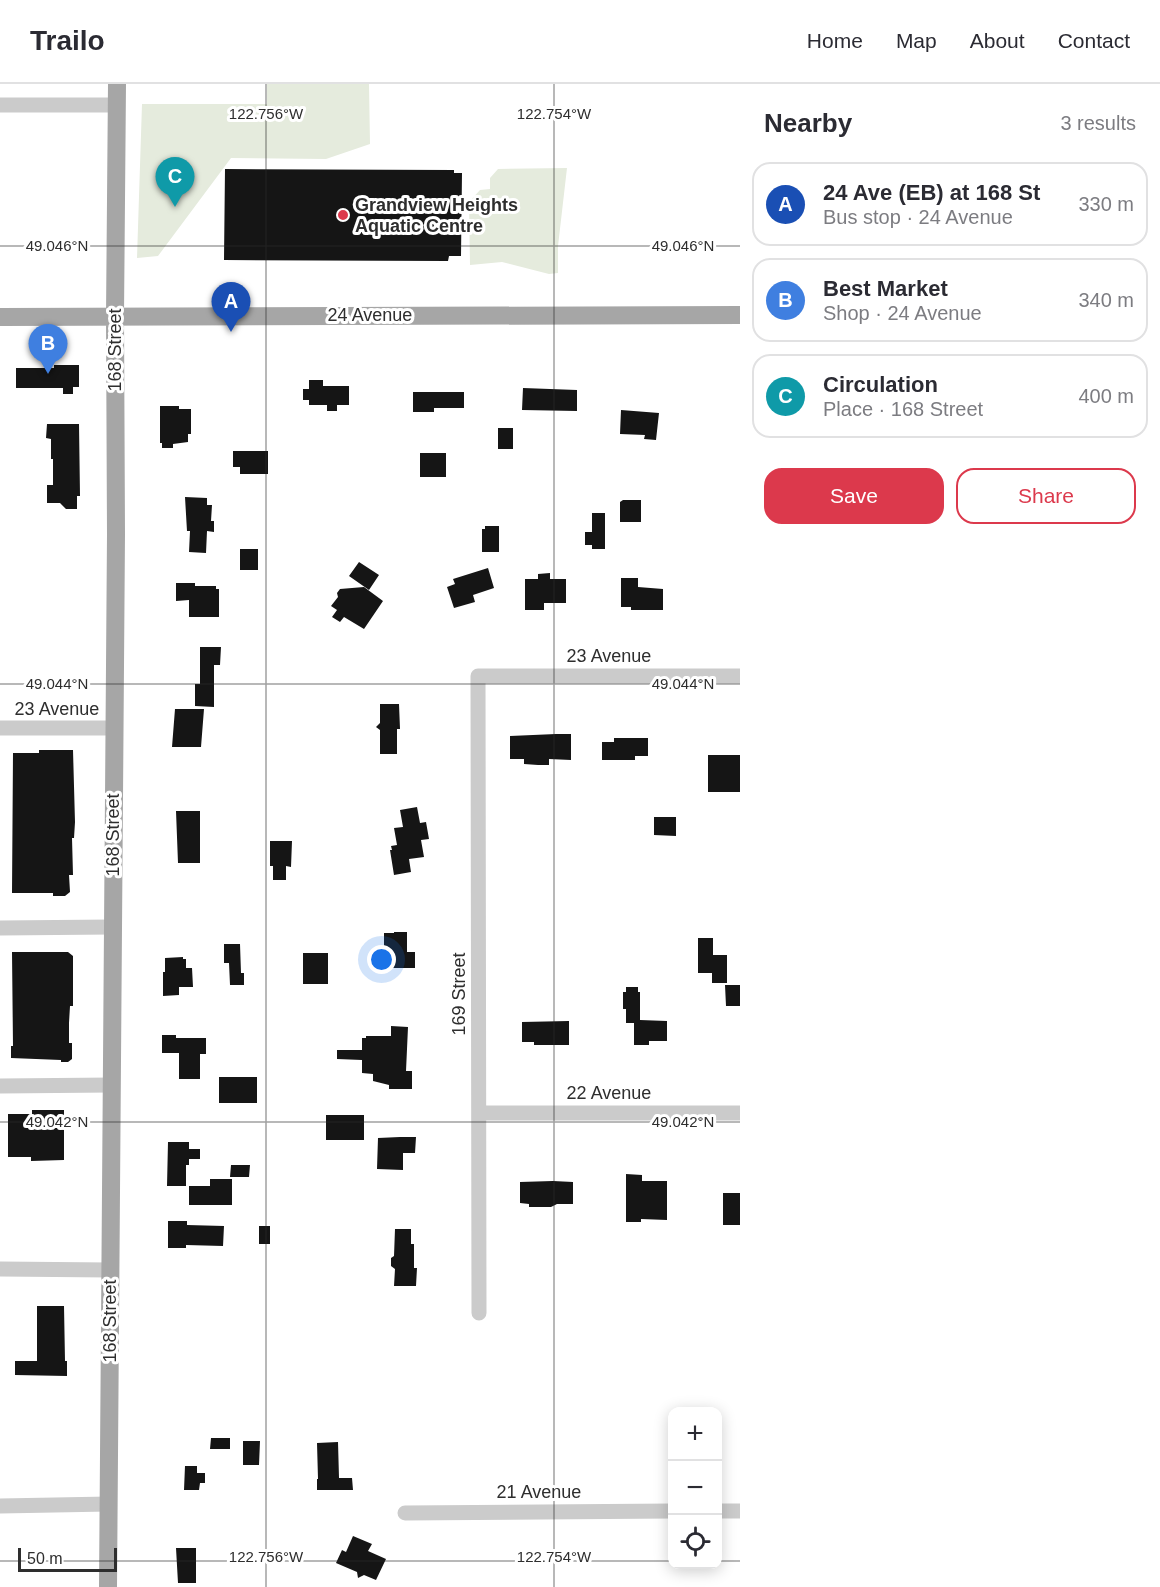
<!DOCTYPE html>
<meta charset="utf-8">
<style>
:root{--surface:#fff;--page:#f7f7f7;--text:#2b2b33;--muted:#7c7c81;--line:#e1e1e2;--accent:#dc394c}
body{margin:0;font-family:Helvetica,sans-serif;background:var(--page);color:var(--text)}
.controls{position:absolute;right:18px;bottom:18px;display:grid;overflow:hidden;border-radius:12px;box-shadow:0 3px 15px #0003}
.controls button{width:54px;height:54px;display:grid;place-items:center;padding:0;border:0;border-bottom:2px solid var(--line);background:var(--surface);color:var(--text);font:30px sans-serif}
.scale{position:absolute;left:18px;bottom:15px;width:99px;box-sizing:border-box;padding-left:6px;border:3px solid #2e2e2e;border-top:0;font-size:16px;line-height:21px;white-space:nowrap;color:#2e2e2e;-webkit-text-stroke:4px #fff;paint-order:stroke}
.you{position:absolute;left:382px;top:876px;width:21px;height:21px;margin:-15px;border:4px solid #fff;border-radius:50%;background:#1a73e8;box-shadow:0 0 0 9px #1a73e833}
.badge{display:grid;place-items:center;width:39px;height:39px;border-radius:50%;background:var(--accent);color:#fff;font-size:20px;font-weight:700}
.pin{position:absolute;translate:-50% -50px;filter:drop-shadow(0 2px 3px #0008)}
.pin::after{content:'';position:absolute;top:32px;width:21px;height:18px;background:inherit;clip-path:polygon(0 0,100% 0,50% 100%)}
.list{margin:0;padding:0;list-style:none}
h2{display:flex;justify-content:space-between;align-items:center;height:78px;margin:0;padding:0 24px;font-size:26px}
h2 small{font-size:20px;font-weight:400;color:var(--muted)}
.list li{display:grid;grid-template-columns:39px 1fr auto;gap:18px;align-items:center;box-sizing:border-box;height:84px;margin:0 12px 12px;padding:0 12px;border:2px solid var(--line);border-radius:18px}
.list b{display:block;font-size:22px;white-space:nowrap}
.list p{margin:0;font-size:20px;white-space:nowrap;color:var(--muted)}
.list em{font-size:20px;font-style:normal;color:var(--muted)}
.actions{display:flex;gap:12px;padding:18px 24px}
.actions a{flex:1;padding:14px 0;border:2px solid var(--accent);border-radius:18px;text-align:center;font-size:21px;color:var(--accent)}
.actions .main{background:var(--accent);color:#fff}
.icon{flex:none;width:33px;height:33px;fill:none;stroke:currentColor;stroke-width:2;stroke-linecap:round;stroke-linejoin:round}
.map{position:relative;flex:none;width:740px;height:1503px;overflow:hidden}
header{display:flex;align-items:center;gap:36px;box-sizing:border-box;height:84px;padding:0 30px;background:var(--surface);border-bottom:2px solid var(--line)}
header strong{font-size:28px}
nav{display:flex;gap:33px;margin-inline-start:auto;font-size:21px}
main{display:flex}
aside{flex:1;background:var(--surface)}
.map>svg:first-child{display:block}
.green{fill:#e5ebdd}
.building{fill:#151515}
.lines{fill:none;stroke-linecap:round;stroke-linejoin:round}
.minor{stroke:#cbcbcb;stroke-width:15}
.major{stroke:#a6a6a6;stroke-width:18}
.ticks{fill:none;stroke:#2e2e2e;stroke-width:1.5;stroke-opacity:0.45}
.poi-dot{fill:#dc394c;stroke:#fff;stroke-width:2}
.labels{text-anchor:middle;stroke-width:6;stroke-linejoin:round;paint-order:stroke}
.poi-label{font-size:18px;font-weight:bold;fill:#2e2e2e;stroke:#fff;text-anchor:start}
.street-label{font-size:18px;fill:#2e2e2e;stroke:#fff}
.ticks-label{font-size:15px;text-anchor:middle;fill:#2e2e2e;stroke:#fff;stroke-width:6;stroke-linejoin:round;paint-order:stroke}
</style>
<header>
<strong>Trailo</strong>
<nav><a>Home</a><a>Map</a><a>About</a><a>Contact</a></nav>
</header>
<main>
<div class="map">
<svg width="740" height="1503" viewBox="0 0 740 1503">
<rect width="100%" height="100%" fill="#fff"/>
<!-- green -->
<path class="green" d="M267 0H369L370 60 326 75 231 74 158 172 137 174 142 20H267Z
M567 84 558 162V189L549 190 502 178 470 181 469 118 480 106 490 105V94L498 85Z"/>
<!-- building -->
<path class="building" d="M225 85 454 86V89H462L461 172H449L448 177 224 176Z
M54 281H79V303H73V310H63V304H16V284H54Z
M309 296H323V302H349V321H337V327H327V321H309V316H303V305H309Z
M523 304 577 306V327L522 326Z
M413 308H464V324H434V328H413Z
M160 322H179V325H191V350H188V358L173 360V364H162V359H160Z
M621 326 659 329 656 356 644 355 645 351 620 350Z
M47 340H79L80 412H77V425H66L60 419H47V401H53V375H51V355L46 354Z
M498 344H513V365H498Z
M233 367H268V390H240V383H233Z
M420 369H446V393H420Z
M185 413 207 414V421H212L211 437H214V448L207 447 206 469 189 468 190 447H187Z
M623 416H641V438H620V418Z
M592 429H605V465H592V461H585V448H592Z
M485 442H499V468H482V445H485Z
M240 465H258V486H240Z
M359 478 379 491 369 506 349 492Z
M488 484 494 504 473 511 475 518 454 524 447 503 455 500 453 495Z
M550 489V495H566V519H544V526H525V495H538V490Z
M621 494H638V503L663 505V526H631V523H621Z
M176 499H195V502H216V505H219V533H189V516L176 517Z
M364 503 383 517 364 545 344 533 340 538 332 533 337 526 331 522 338 513 337 509 340 505Z
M200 563H221L220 581H214V623L195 622V600H200Z
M380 620H399L400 645H397V670H380V646L376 643 380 639Z
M175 625H204L201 663H172Z
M556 650H571V676L549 675V681H538L524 680V675H510V652Z
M614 654H648V672H635V676H602V658H614Z
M39 666H73L75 738 74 754H72L73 791H69L70 808 65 812H53V809H12L13 669H39Z
M708 671H740V708H708Z
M417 723 420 739 426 738 429 755 421 756 424 773 409 775 411 788 394 791 390 766H392L391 762 397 761 394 744 403 743 400 726Z
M176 727H200V779H178Z
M654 733H676V752L654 751Z
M270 757H292L291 783 286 782V796H273V782H270Z
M394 848H407V868H415V884H377V869H384V849H394Z
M698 854H713V871H727V899H712V889H698Z
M224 860H240L241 889H244V901H230L229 879H224Z
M12 868H68L73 872V922H70L69 939V959H72V975L68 978H61V976L11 974V962H13Z
M303 869H328V900H303Z
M183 873V875H186V884H192L193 903H179V911L163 912V888H165V874Z
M725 901H740V922H726Z
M626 903H638V908H640V936L667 937V957H649V961H634V939H626V925H623V908H626Z
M569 937V961H534V958H522V938Z
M391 942 408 943 406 987H412V1005H389V1001L373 997V990L362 989V976L337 975V966H362V954H366V952H391Z
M162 951H176V954H206V970H200V995H179V969H162Z
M219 993H257V1019H219Z
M32 1026H64V1076L31 1077V1073H8V1030H32Z
M326 1031H364V1056H326Z
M400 1053H416L415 1069H403V1086L377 1085 378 1054Z
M168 1058H189V1065H200V1075H189V1081H186V1102H167Z
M231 1081H250L249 1093H230Z
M626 1090 642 1091V1097H667V1136L641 1135V1138H626Z
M210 1095H232V1121H189V1102H210Z
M553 1097 573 1098V1120H557L551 1123H529V1120L520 1119V1098Z
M723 1109H740V1141H723Z
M168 1137H187V1141L224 1142 223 1162 186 1161V1164H168Z
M259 1142H270V1160H259Z
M395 1145H411V1160H414V1184H417L416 1202H394L395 1185 391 1182V1174L394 1172Z
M37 1222H64L65 1277H67V1292L15 1291V1277H37Z
M211 1354H230V1365H210Z
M243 1357H260L259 1381H243Z
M338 1358 339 1394H352L353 1406H317V1395H318L317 1359Z
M185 1382H197V1389H205V1399H200L199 1406H184Z
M353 1452 372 1460 368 1467 386 1475 376 1496 364 1491 358 1494 357 1488 336 1479 342 1466 346 1468Z
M176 1464H196V1499H178Z"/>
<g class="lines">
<!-- minor -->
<path class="minor" d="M0 21H117
M0 644H114
M0 844 112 843
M0 1002 112 1001
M479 1029H740
M0 1185 110 1186
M479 1229 478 592H740
M0 1422 109 1420
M718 1427H740
M405 1429 672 1427"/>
<!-- major -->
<path class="major" d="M0 233 740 231
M108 1503 116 450 115 232 117 0"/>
</g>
<!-- ticks -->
<path class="ticks" d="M266 0V1503M554 0V1503M0 162H740M0 600H740M0 1038H740M0 1477H672M718 1477H740"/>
<!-- markers -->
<circle class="poi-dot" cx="343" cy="131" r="6"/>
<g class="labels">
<!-- poi labels -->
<g class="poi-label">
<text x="355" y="127">Grandview Heights<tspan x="355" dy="21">Aquatic Centre</tspan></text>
</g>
<!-- street labels -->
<g class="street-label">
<text x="370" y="237">24 Avenue</text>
<text transform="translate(115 266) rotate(-90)" y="6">168 Street</text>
<text x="609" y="578">23 Avenue</text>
<text x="57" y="631">23 Avenue</text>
<text transform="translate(113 751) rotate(-90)" y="6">168 Street</text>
<text transform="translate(459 910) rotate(-90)" y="6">169 Street</text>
<text x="609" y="1015">22 Avenue</text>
<text transform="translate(110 1237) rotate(-90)" y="6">168 Street</text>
<text x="539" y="1414">21 Avenue</text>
</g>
</g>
<g class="ticks-label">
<text x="266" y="35">122.756°W</text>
<text x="554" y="35">122.754°W</text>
<text x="57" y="167">49.046°N</text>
<text x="683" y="167">49.046°N</text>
<text x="57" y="605">49.044°N</text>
<text x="683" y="605">49.044°N</text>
<text x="57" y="1043">49.042°N</text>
<text x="683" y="1043">49.042°N</text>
<text x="266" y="1478">122.756°W</text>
<text x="554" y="1478">122.754°W</text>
</g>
</svg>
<div class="controls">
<button>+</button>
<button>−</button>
<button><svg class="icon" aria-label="locate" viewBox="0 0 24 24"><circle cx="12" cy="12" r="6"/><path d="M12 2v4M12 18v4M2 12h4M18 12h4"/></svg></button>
</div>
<div class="scale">50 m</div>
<div class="you"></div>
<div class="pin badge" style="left:231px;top:248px;background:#1a4fb4">A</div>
<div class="pin badge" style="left:48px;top:290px;background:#3f7fe0">B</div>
<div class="pin badge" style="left:175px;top:123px;background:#0f9aa8">C</div>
</div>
<aside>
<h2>Nearby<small>3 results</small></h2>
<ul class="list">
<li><span class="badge" style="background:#1a4fb4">A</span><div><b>24 Ave (EB) at 168 St</b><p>Bus stop · 24 Avenue</p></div><em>330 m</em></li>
<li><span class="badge" style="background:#3f7fe0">B</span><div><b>Best Market</b><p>Shop · 24 Avenue</p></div><em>340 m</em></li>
<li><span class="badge" style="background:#0f9aa8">C</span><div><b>Circulation</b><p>Place · 168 Street</p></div><em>400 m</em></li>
</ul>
<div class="actions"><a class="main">Save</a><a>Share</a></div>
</aside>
</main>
